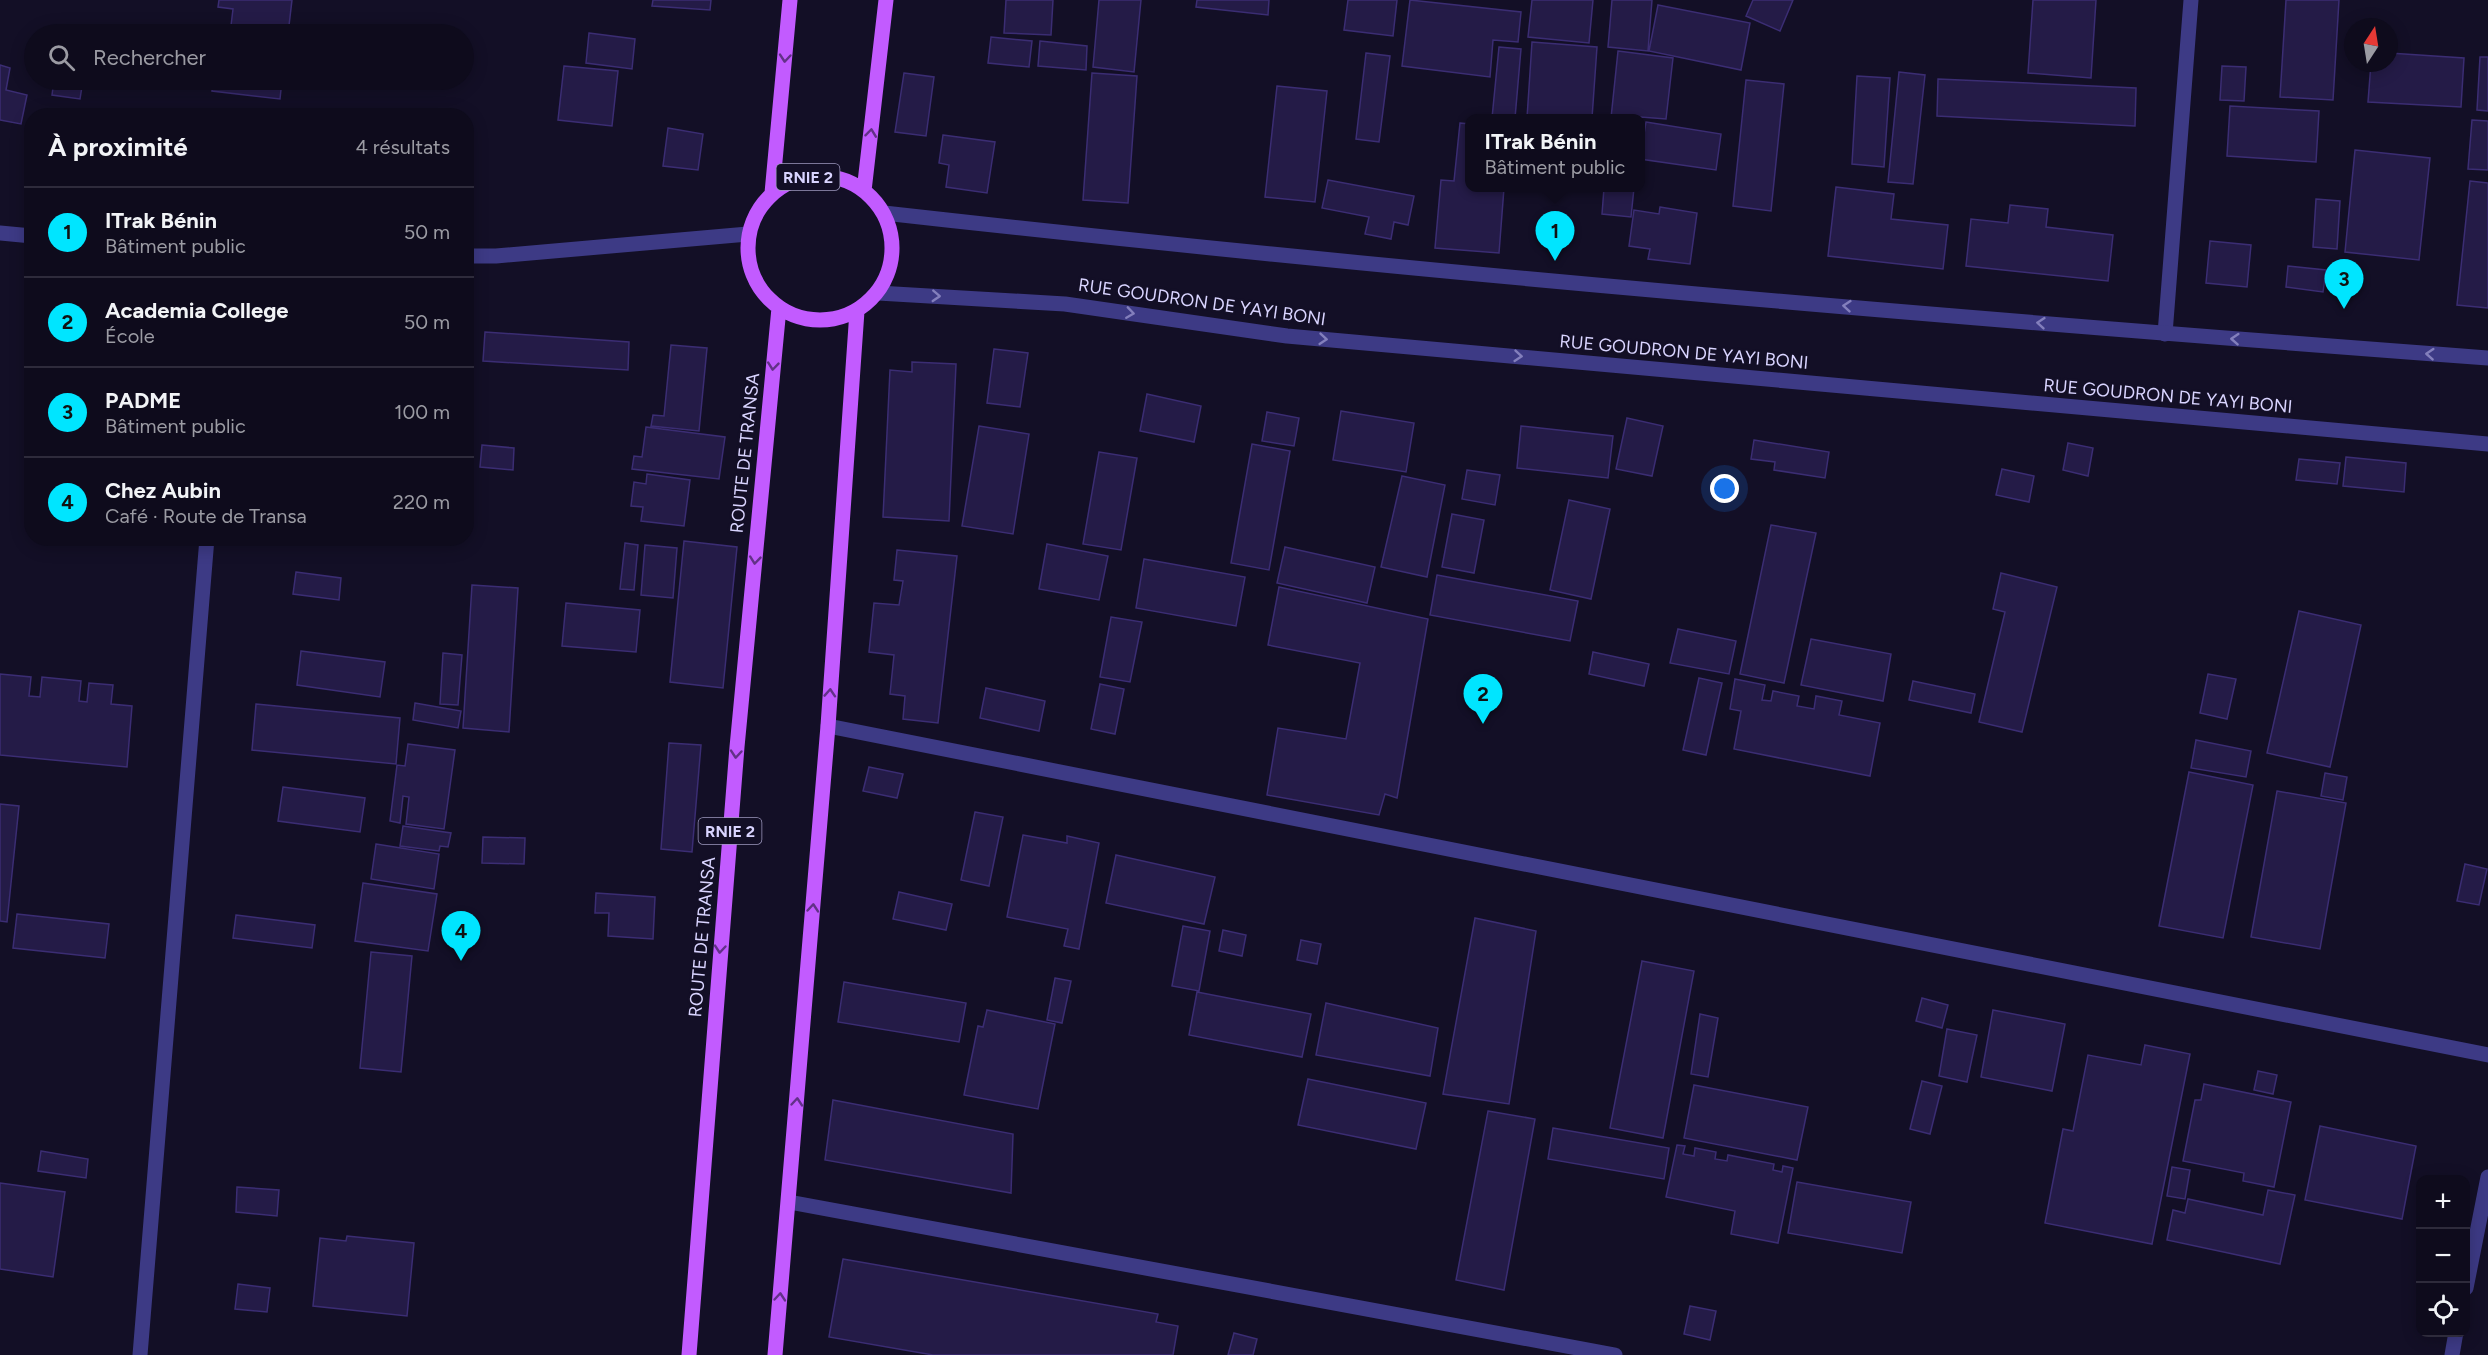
<!DOCTYPE html>
<html lang="fr">
<meta charset="utf-8">
<style>
:root{--surface:#0e0b1c;--page:#171425;--text:#f1f3f6;--muted:#9b9ba3;--line:#2e2b3b;--accent:#00e5ff}
body{margin:0;font-family:Figtree,sans-serif;background:var(--page);color:var(--text)}
.controls{position:absolute;right:18px;bottom:18px;display:grid;overflow:hidden;border-radius:12px;box-shadow:0 3px 15px #0003}
.controls button{width:54px;height:54px;display:grid;place-items:center;padding:0;border:0;border-bottom:2px solid var(--line);background:var(--surface);color:var(--text);font:30px sans-serif}
.compass{position:absolute;left:2344px;top:18px;width:54px;height:54px;border-radius:50%;background:var(--surface);box-shadow:0 3px 15px #0003;rotate:12deg}
.you{position:absolute;left:1725px;top:489px;width:21px;height:21px;margin:-15px;border:4px solid #fff;border-radius:50%;background:#1a73e8;box-shadow:0 0 0 9px #1a73e833}
.badge{display:grid;place-items:center;width:39px;height:39px;border-radius:50%;background:var(--accent);color:#111;font-size:20px;font-weight:700}
.pin{position:absolute;translate:-50% -50px;filter:drop-shadow(0 2px 3px #0008)}
.pin::after{content:'';position:absolute;top:32px;width:21px;height:18px;background:inherit;clip-path:polygon(0 0,100% 0,50% 100%)}
.popup{position:absolute;left:1465px;top:114px;width:180px;height:78px;box-sizing:border-box;display:grid;place-content:center;border-radius:12px;background:var(--surface);filter:drop-shadow(0 2px 4px #0005);font-size:20px;white-space:nowrap;color:var(--muted)}
.popup b{font-size:22px;color:var(--text)}
.popup::after{content:'';position:absolute;left:50%;top:100%;margin-left:-12px;border:12px solid transparent;border-top-color:var(--surface)}
.list{margin:0;padding:0;list-style:none}
h2{display:flex;justify-content:space-between;align-items:center;height:78px;margin:0;padding:0 24px;font-size:26px}
h2 small{font-size:20px;font-weight:400;color:var(--muted)}
.list li{display:grid;grid-template-columns:39px 1fr auto;gap:18px;align-items:center;box-sizing:border-box;height:90px;padding:0 24px;border-top:2px solid var(--line)}
.list b{display:block;font-size:22px;white-space:nowrap}
.list p{margin:0;font-size:20px;white-space:nowrap;color:var(--muted)}
.list em{font-size:20px;font-style:normal;color:var(--muted)}
.icon{flex:none;width:33px;height:33px;fill:none;stroke:currentColor;stroke-width:2;stroke-linecap:round;stroke-linejoin:round}
.map{position:relative;flex:none;width:2488px;height:1355px;overflow:hidden}
.search{position:absolute;background:var(--surface);box-shadow:0 3px 15px #0003;left:24px;top:24px;width:450px;height:66px;display:flex;align-items:center;gap:15px;box-sizing:border-box;padding:0 21px;border-radius:33px;color:var(--muted);font-size:22px}
.panel{position:absolute;background:var(--surface);box-shadow:0 3px 15px #0003;left:24px;top:108px;width:450px;height:438px;border-radius:24px}
.map>svg:first-child{display:block}
.building{fill:#241b47;stroke:#3b2d73;stroke-width:1.5}
.lines{fill:none;stroke-linecap:round;stroke-linejoin:round}
.minor{stroke:#3d3a85;stroke-width:15}
.tertiary{stroke:#3d3a85;stroke-width:15}
.primary{stroke:#c25bff;stroke-width:15}
.oneway{stroke:#623188}
.oneway2{stroke:#837fbc}
.labels{text-anchor:middle;stroke-width:5;stroke-linejoin:round;paint-order:stroke}
.shield{fill:#130f26;stroke:#9e99be;stroke-width:1.5}
.shield-label{font-size:16px;font-weight:bold;fill:#d9d4ff}
.street-label{font-size:18px;fill:#d9d4ff;stroke:#130f26}
</style>
<div class="map">
<svg width="2488" height="1355" viewBox="0 0 2488 1355">
<rect width="100%" height="100%" fill="#130f26"/>
<!-- building -->
<path class="building" d="M219 0H292L288 34H230L233 9 218 7Z
M653 0H711L710 10 652 6Z
M1006 0H1053L1051 35 1004 33Z
M1099 0H1141L1134 72 1093 67Z
M1197 0H1269L1268 15 1196 7Z
M1348 0H1397L1393 36 1344 30Z
M1410 0 1521 12 1518 42 1493 40 1490 77 1402 66Z
M1532 0H1593L1589 43 1528 37Z
M1612 0H1652L1648 51 1608 47Z
M1753 0H1793L1780 31 1746 16Z
M2033 0H2096L2091 78 2028 73Z
M2286 0H2339L2333 100 2280 97Z
M1658 5 1750 23 1741 70 1649 51Z
M589 33 635 39 632 69 586 63Z
M991 37 1032 41 1029 67 988 63Z
M1040 41 1087 46 1086 70 1038 66Z
M1532 42 1597 47 1592 118H1527Z
M1499 47 1521 49 1515 118H1492Z
M1618 51 1673 58 1666 119 1641 117 1640 123V118H1611Z
M1366 53 1390 56 1379 142 1356 139Z
M2389 53 2464 58 2461 107 2368 102 2371 63H2389Z
M2480 57H2488V111L2477 110Z
M0 65 10 68 6 90 27 95 21 124 0 120Z
M564 66 618 71 612 126 558 120Z
M2222 66 2246 67 2244 101 2220 100Z
M1899 72 1925 75 1913 184 1888 182Z
M904 73 934 77 926 136 895 132Z
M1092 73 1137 76 1128 203 1083 200Z
M1857 76 1890 78 1884 167 1852 164Z
M1938 79 2136 88 2135 126 1937 116Z
M54 80H83L80 99 52 95Z
M213 80H282L280 99 212 91Z
M1746 80 1784 84 1771 211 1733 206Z
M1277 86 1327 91 1315 202 1265 197Z
M2230 106 2319 111 2316 162 2227 156Z
M2472 120 2488 121V170L2468 169Z
M1646 122 1721 134 1716 170 1640 159Z
M1460 123 1470 124V188H1504L1499 253 1435 248 1441 180 1454 181Z
M668 128 703 134 698 170 663 166Z
M943 135 995 142 987 193 946 187 949 165 939 163Z
M2355 150 2430 158 2419 260 2345 252Z
M1328 180 1414 196 1408 225 1394 222 1391 239 1365 234 1369 217 1322 208Z
M2470 181 2488 183V308L2457 305Z
M1836 187 1894 194 1891 219 1948 225 1943 269 1828 256Z
M1604 188H1634L1631 217 1602 214Z
M2316 199 2340 201 2337 249 2313 247Z
M2010 205 2048 209 2046 227 2113 235 2108 281 1966 266 1971 219 2008 223Z
M1660 207 1697 213 1690 264 1648 259 1650 249 1629 246 1634 210 1659 214Z
M2210 241 2251 245 2247 287 2206 283Z
M2288 266 2326 270 2323 292 2286 287Z
M485 332 629 342 628 370 483 361Z
M671 345 707 348 699 431 651 426 653 415 664 416Z
M994 349 1028 353 1020 407 987 403Z
M912 362 956 364 949 521 883 517 890 370 912 372Z
M1147 394 1201 406 1194 442 1140 431Z
M1341 411 1414 423 1406 472 1333 460Z
M1267 412 1299 418 1294 446 1262 441Z
M1627 418 1663 426 1652 476 1616 469Z
M979 426 1029 434 1013 534 962 526Z
M1521 426 1613 436 1608 478 1517 468Z
M646 427 725 437 719 479 632 469 634 456 642 457Z
M1754 440 1829 452 1825 478 1774 470 1775 462 1751 459Z
M2068 443 2093 448 2088 476 2063 470Z
M1252 444 1290 451 1269 570 1231 563Z
M482 445 514 448 513 470 480 467Z
M1099 452 1137 458 1121 550 1083 544Z
M2346 457 2406 463 2404 492 2343 486Z
M2299 459 2340 463 2337 484 2296 480Z
M2002 469 2034 476 2029 502 1996 495Z
M1467 470 1500 475 1495 505 1462 499Z
M647 474 690 480 684 526 641 521 643 507 631 506 634 482 646 484Z
M1402 476 1445 485 1427 577 1381 567Z
M1569 500 1610 509 1591 599 1550 590Z
M1452 514 1484 520 1474 573 1442 567Z
M1771 525 1816 533 1784 683 1740 674Z
M684 541 737 547 723 688 670 682Z
M625 543 638 545 634 590 620 589Z
M1047 544 1108 556 1099 600 1039 589Z
M645 545 677 548 673 598 641 595Z
M1285 547 1375 567 1367 603 1277 583Z
M897 550 957 556 938 723 903 719 905 696 890 694 894 655 869 652 874 603 899 605 903 581 894 580Z
M1144 559 1245 577 1236 626 1136 608Z
M296 572 341 578 339 600 293 594Z
M2001 573 2057 587 2022 732 1979 722 2005 612 1993 609Z
M1437 575 1578 601 1570 641 1430 615Z
M472 585 518 588 509 732 463 728Z
M1279 587 1428 619 1397 798 1385 794 1379 815 1267 795 1278 728 1346 739 1360 663 1268 645Z
M566 603 640 610 636 652 562 646Z
M2299 611 2361 625 2330 767 2267 753Z
M1111 617 1142 622 1130 682 1100 677Z
M1678 629 1736 641 1729 674 1670 663Z
M1811 639 1891 654 1883 701 1801 685Z
M301 651 385 662 380 697 297 685Z
M1593 652 1649 664 1644 686 1589 674Z
M443 653 462 655 458 705 440 704Z
M0 674 31 677 29 696 40 697 42 677 81 681 79 701 87 702 89 683 113 685 111 704 132 706 127 767 0 755Z
M2208 674 2236 679 2227 719 2200 713Z
M1699 678 1722 683 1706 755 1683 750Z
M1735 679 1765 685 1762 700 1771 701 1773 691 1799 696 1797 706 1814 709 1816 696 1842 701 1839 715 1880 723 1870 776 1734 749 1741 711 1730 709Z
M1913 681 1975 694 1971 713 1909 700Z
M1100 684 1124 689 1115 734 1091 729Z
M986 688 1045 701 1039 731 980 718Z
M415 703 461 711 458 728 413 720Z
M256 704 400 718 396 764 252 750Z
M2196 740 2251 751 2246 777 2191 768Z
M669 743 701 745 692 852 661 849Z
M408 744 455 750 444 829 406 824 409 797 403 796 400 823 390 821 397 765 405 766Z
M869 767 903 774 897 798 863 791Z
M2189 772 2253 785 2223 938 2159 926Z
M2325 773 2347 777 2343 800 2321 796Z
M283 787 365 798 360 832 278 821Z
M2277 791 2346 803 2320 949 2251 937Z
M0 804 19 806 7 922 0 921Z
M975 812 1003 817 989 886 961 880Z
M403 826 451 833 448 847 440 846 439 851 400 846Z
M1023 835 1067 843V836L1099 843 1079 949 1064 946 1068 929 1007 917Z
M483 837 525 838 524 864 482 863Z
M376 844 439 854 434 889 371 879Z
M1116 855 1215 877 1204 924 1106 903Z
M2465 864 2487 869 2479 905 2457 901Z
M363 883 437 894 428 951 355 941Z
M899 892 952 904 946 930 893 919Z
M596 893 655 897 653 939 608 936 609 913H595Z
M17 914 109 924 105 958 13 948Z
M236 915 315 925 312 948 233 938Z
M1475 918 1536 931 1509 1104 1443 1094Z
M1183 926 1210 931 1199 991 1172 986Z
M1223 930 1246 935 1242 956 1219 951Z
M1301 940 1321 944 1317 964 1297 960Z
M371 952 412 956 401 1072 360 1068Z
M1642 961 1694 971 1663 1138 1610 1128Z
M1055 978 1071 981 1062 1023 1047 1020Z
M844 982 966 1003 959 1042 838 1022Z
M1197 992 1311 1014 1302 1057 1189 1035Z
M1922 998 1948 1005 1942 1028 1916 1021Z
M1326 1003 1438 1028 1430 1076 1316 1055Z
M987 1010 1055 1024 1038 1109 964 1095 978 1026 983 1027Z
M1993 1010 2065 1024 2052 1091 1981 1077Z
M1700 1014 1718 1018 1708 1077 1691 1074Z
M1947 1029 1977 1035 1967 1082 1939 1076Z
M2145 1045 2190 1054 2152 1244 2045 1223 2063 1129 2073 1131 2088 1055 2141 1065Z
M2258 1071 2277 1075 2273 1094 2254 1090Z
M1308 1079 1426 1103 1416 1149 1298 1125Z
M1922 1081 1942 1086 1930 1134 1910 1129Z
M2204 1084 2291 1102 2274 1187 2243 1181 2244 1173 2183 1161 2195 1100H2201Z
M1694 1085 1808 1107 1797 1160 1684 1138Z
M833 1100 1013 1134 1011 1193 825 1160Z
M1488 1111 1535 1119 1504 1290 1456 1280Z
M2320 1126 2416 1146 2402 1219 2305 1200Z
M1553 1128 1669 1148 1664 1179 1548 1159Z
M1677 1145 1685 1146 1683 1154 1694 1156 1695 1148 1716 1152 1715 1159 1727 1161 1728 1155 1774 1164 1773 1170 1782 1172 1783 1166 1793 1168 1778 1243 1731 1234 1735 1211 1666 1197Z
M41 1151 88 1159 86 1178 38 1171Z
M2172 1167 2190 1170 2185 1199 2167 1196Z
M1797 1182 1911 1202 1902 1253 1788 1233Z
M0 1183 65 1192 53 1277 0 1269Z
M237 1187 279 1190 277 1216 236 1212Z
M2268 1190 2295 1195 2280 1264 2167 1240 2173 1210 2185 1213 2188 1199 2263 1215Z
M347 1236 414 1243 407 1316 313 1306 320 1238 346 1241Z
M843 1259 1158 1314 1156 1322 1178 1326 1173 1355H933L829 1337Z
M238 1284 270 1288 267 1312 235 1309Z
M1690 1306 1716 1311 1710 1340 1684 1334Z
M1234 1333 1257 1339 1253 1355H1228Z"/>
<g class="lines">
<!-- minor -->
<path class="minor" d="M0 233 32 236
M466 256H496L748 234
M2165 334 2191 0
M828 726 2488 1055
M789 1202 1615 1355
M2466 1288 2488 1177
M140 1355 207 538
M2452 1355 2456 1332"/>
<!-- tertiary -->
<path class="tertiary" d="M884 213C1417 273 1953 318 2488 358
M878 293 1065 304 1287 336 2488 444"/>
<!-- primary -->
<path class="primary" d="M748 248a72 72 0 1 1 144 0a72 72 0 1 1-144 0Z
M864 191 886 0
M772 193 790 0
M689 1355 737 747 779 308
M775 1355 828 726 857 311"/>
</g>
<!-- one-way arrows -->
<defs><path id="oneway-chevron" d="M-2-3.5L2.5 0L-2 3.5" fill="none" stroke-width="1.6" stroke-linecap="round" stroke-linejoin="round" transform="scale(1.5)"/></defs>
<g class="oneway">
<use href="#oneway-chevron" transform="translate(785 58) rotate(95)"/>
<use href="#oneway-chevron" transform="translate(871 133) rotate(-83)"/>
<use href="#oneway-chevron" transform="translate(773 366) rotate(96)"/>
<use href="#oneway-chevron" transform="translate(755 560) rotate(96)"/>
<use href="#oneway-chevron" transform="translate(830 693) rotate(-86)"/>
<use href="#oneway-chevron" transform="translate(736 754) rotate(95)"/>
<use href="#oneway-chevron" transform="translate(813 908) rotate(-85)"/>
<use href="#oneway-chevron" transform="translate(720 949) rotate(95)"/>
<use href="#oneway-chevron" transform="translate(797 1102) rotate(-85)"/>
<use href="#oneway-chevron" transform="translate(780 1297) rotate(-85)"/>
</g>
<g class="oneway2">
<use href="#oneway-chevron" transform="translate(936 296) rotate(3)"/>
<use href="#oneway-chevron" transform="translate(1847 306) rotate(-175)"/>
<use href="#oneway-chevron" transform="translate(1130 313) rotate(8)"/>
<use href="#oneway-chevron" transform="translate(2041 323) rotate(-175)"/>
<use href="#oneway-chevron" transform="translate(1323 339) rotate(5)"/>
<use href="#oneway-chevron" transform="translate(2235 339) rotate(-176)"/>
<use href="#oneway-chevron" transform="translate(2430 354) rotate(-176)"/>
<use href="#oneway-chevron" transform="translate(1518 356) rotate(5)"/>
</g>
<g class="labels">
<!-- shield labels -->
<g class="shield">
<rect x="776.5" y="164" width="63" height="26" rx="4.5"/>
<rect x="698.5" y="818" width="63" height="26" rx="4.5"/>
</g>
<g class="shield-label">
<text x="808" y="183">RNIE 2</text>
<text x="730" y="837">RNIE 2</text>
</g>
<!-- street labels -->
<g class="street-label">
<text transform="translate(1202 302) rotate(8)" y="6">RUE GOUDRON DE YAYI BONI</text>
<text transform="translate(1684 352) rotate(5)" y="6">RUE GOUDRON DE YAYI BONI</text>
<text transform="translate(2168 396) rotate(5)" y="6">RUE GOUDRON DE YAYI BONI</text>
<text transform="translate(745 453) rotate(-84)" y="6">ROUTE DE TRANSA</text>
<text transform="translate(702 937) rotate(-85)" y="6">ROUTE DE TRANSA</text>
</g>
</g>
</svg>
<div class="controls">
<button>+</button>
<button>−</button>
<button><svg class="icon" aria-label="locate" viewBox="0 0 24 24"><circle cx="12" cy="12" r="6"/><path d="M12 2v4M12 18v4M2 12h4M18 12h4"/></svg></button>
</div>
<svg class="compass" viewBox="-18 -18 36 36"><path d="M0-13l5 13h-10z" fill="#e53935"/><path d="M0 13l5-13h-10z" fill="#9b9ba3"/></svg>
<div class="you"></div>
<div class="pin badge" style="left:1555px;top:261px">1</div>
<div class="popup"><b>ITrak Bénin</b>Bâtiment public</div>
<div class="pin badge" style="left:1483px;top:724px">2</div>
<div class="pin badge" style="left:2344px;top:309px">3</div>
<div class="pin badge" style="left:461px;top:961px">4</div>
<div class="search"><svg class="icon" aria-label="search" viewBox="0 0 24 24"><circle cx="10" cy="10" r="6"/><path d="M15 15l6 6"/></svg>Rechercher</div>
<section class="panel">
<h2>À proximité<small>4 résultats</small></h2>
<ul class="list">
<li><span class="badge">1</span><div><b>ITrak Bénin</b><p>Bâtiment public</p></div><em>50 m</em></li>
<li><span class="badge">2</span><div><b>Academia College</b><p>École</p></div><em>50 m</em></li>
<li><span class="badge">3</span><div><b>PADME</b><p>Bâtiment public</p></div><em>100 m</em></li>
<li><span class="badge">4</span><div><b>Chez Aubin</b><p>Café · Route de Transa</p></div><em>220 m</em></li>
</ul>
</section>
</div>
